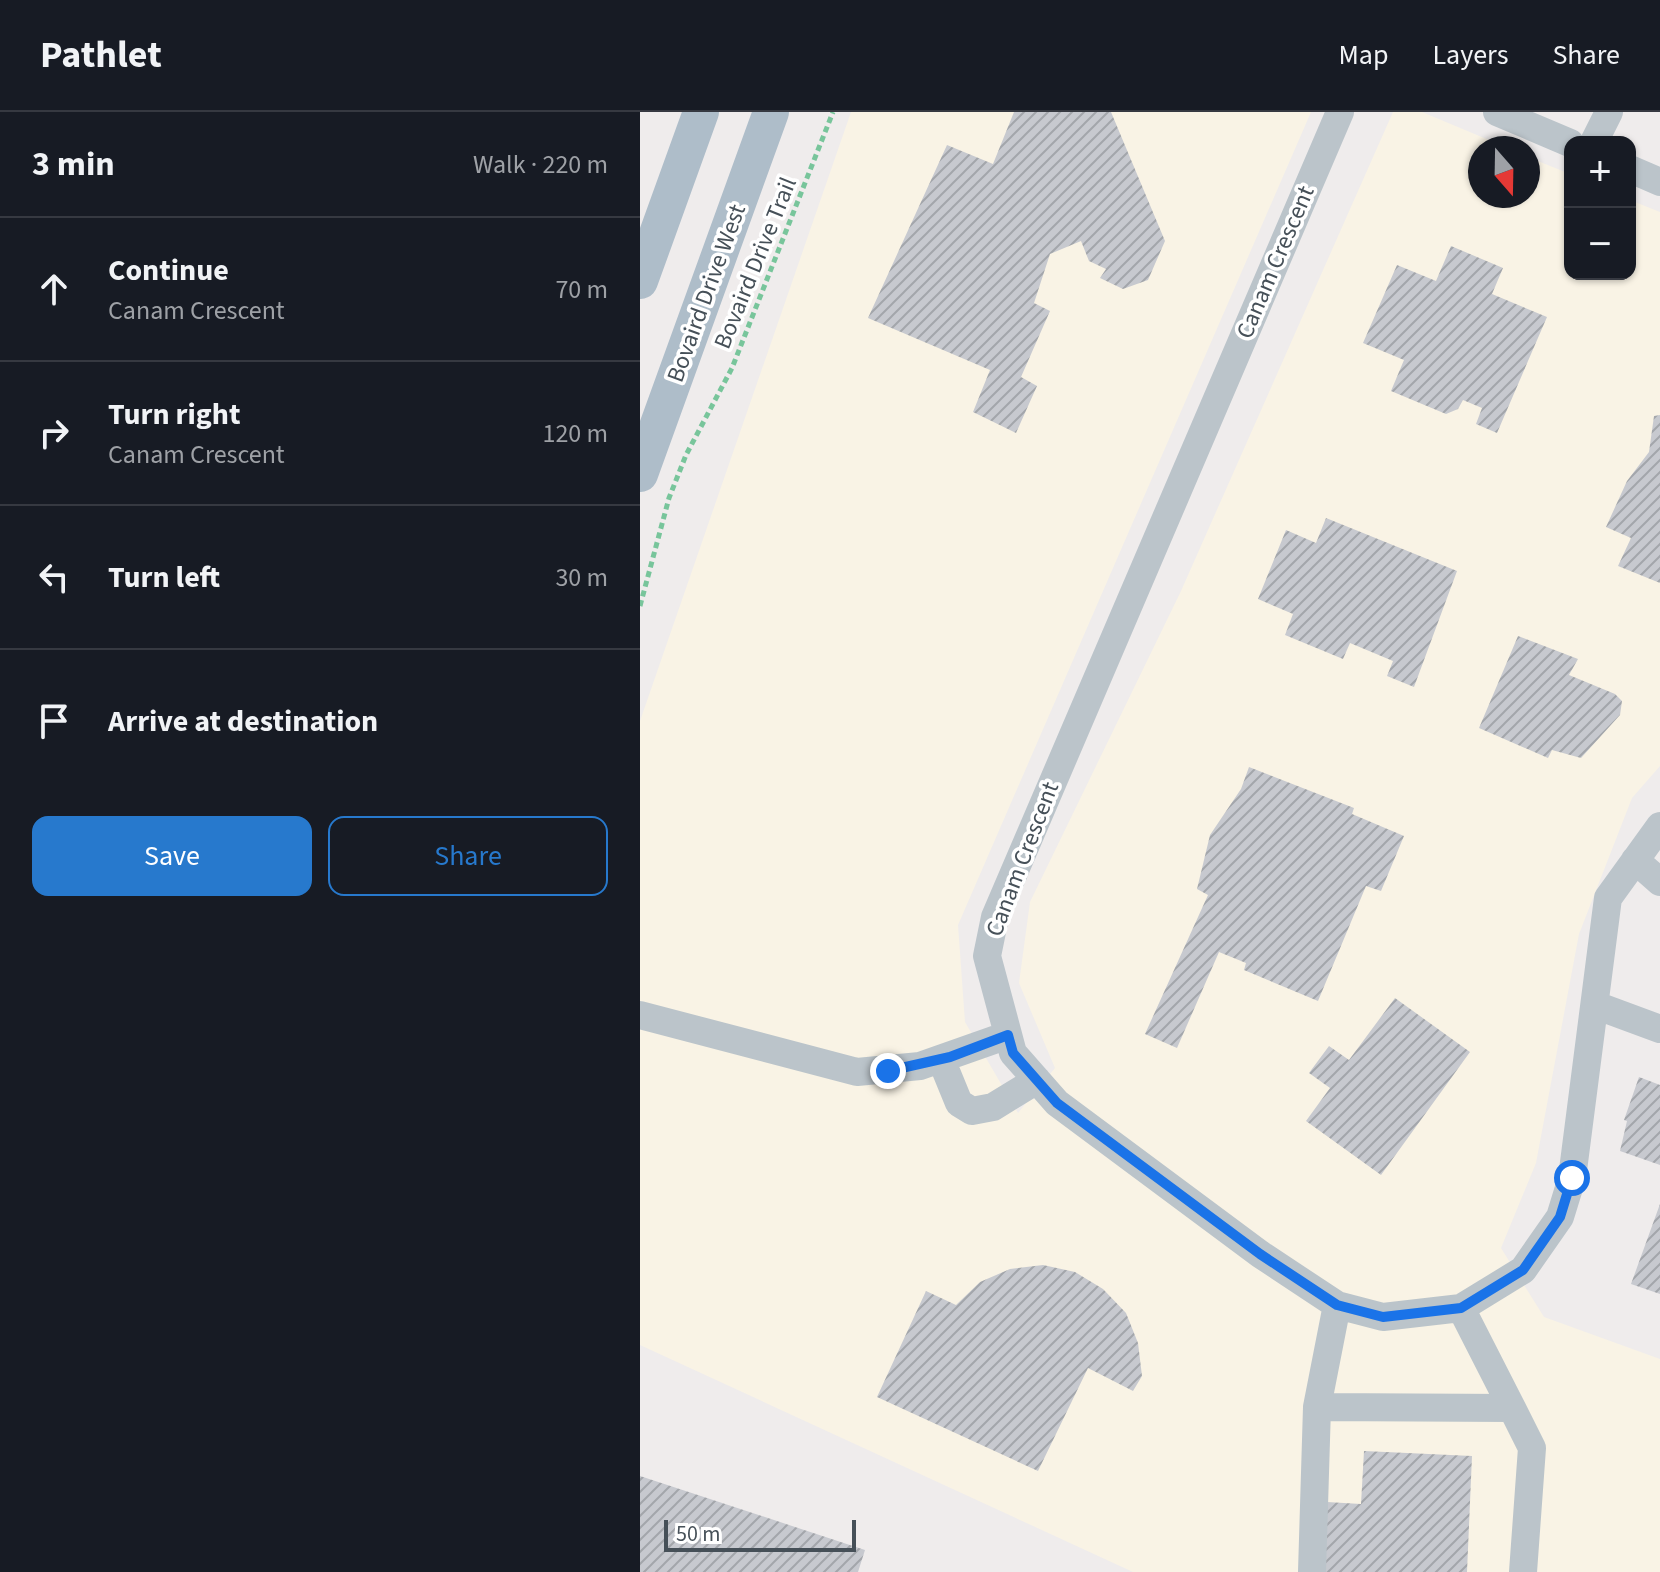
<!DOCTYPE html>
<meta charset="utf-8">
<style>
:root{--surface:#171b24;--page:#20242c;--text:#f1f3f6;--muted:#9ea1a6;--line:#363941;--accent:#2779cd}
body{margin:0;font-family:"Source Sans 3",sans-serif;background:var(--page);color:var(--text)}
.controls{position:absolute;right:24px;top:24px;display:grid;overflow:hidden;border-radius:16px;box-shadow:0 2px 6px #0004}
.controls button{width:72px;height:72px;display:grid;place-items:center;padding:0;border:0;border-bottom:2px solid var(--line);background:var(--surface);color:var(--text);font:40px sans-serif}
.compass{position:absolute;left:828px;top:24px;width:72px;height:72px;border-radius:50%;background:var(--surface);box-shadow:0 2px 6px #0004;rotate:160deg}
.scale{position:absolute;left:24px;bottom:20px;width:192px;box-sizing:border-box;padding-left:8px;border:4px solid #465058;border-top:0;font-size:22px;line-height:28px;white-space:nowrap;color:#465058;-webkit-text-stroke:6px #fff;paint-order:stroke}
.stop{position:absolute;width:24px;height:24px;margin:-18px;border:6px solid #1a73e8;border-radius:50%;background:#fff}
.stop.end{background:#1a73e8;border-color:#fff;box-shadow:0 2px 8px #0008}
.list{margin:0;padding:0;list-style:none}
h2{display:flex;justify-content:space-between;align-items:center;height:104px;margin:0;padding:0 32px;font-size:34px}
h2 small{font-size:26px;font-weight:400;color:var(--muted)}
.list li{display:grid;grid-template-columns:52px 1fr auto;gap:24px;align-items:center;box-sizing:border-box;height:144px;padding:0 32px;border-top:2px solid var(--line)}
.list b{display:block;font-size:30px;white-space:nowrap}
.list p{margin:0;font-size:26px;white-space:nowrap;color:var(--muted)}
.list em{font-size:26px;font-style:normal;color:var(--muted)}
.actions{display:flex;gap:16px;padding:24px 32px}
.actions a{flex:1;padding:18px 0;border:2px solid var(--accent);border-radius:16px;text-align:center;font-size:28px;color:var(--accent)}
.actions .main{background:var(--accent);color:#fff}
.icon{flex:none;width:44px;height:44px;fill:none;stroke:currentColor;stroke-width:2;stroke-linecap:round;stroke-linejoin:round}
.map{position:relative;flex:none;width:1020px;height:1460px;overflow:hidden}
header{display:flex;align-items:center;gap:48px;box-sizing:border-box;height:112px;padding:0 40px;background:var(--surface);border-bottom:2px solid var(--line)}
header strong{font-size:38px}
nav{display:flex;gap:44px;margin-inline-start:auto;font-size:28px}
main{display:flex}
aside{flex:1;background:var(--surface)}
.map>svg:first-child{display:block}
.commercial{fill:#f9f3e5}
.building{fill:url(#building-hatch)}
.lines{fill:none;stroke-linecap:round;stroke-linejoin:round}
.path{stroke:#78c59b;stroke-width:5;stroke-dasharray:6 4;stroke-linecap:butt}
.minor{stroke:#bbc4ca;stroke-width:28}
.major{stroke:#aebdc9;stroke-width:36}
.route{stroke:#1a73e8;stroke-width:10}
.labels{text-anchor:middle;stroke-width:7;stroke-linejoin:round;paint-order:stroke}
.street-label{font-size:24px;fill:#465058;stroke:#fff}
</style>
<header>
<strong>Pathlet</strong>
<nav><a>Map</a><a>Layers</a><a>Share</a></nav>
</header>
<main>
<aside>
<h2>3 min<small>Walk · 220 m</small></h2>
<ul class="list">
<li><svg class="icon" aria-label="ahead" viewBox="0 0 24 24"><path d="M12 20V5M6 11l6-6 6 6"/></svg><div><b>Continue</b><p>Canam Crescent</p></div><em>70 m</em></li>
<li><svg class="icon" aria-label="right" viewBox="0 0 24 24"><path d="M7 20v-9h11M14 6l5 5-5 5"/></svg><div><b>Turn right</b><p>Canam Crescent</p></div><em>120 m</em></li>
<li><svg class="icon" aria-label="left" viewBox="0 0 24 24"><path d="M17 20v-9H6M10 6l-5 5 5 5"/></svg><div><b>Turn left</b></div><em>30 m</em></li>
<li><svg class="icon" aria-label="arrive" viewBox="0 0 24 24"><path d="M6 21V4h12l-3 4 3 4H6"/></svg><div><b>Arrive at destination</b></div></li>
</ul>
<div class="actions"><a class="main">Save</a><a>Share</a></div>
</aside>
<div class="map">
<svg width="1020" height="1460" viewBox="0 0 1020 1460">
<defs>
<pattern id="building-hatch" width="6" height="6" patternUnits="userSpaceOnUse" patternTransform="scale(2)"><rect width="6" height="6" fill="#c7c9cf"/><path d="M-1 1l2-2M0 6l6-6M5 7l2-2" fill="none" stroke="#a3a6ab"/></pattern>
</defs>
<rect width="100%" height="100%" fill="#efecec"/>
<!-- commercial -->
<path class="commercial" d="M211 0H671L318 813 325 910 378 1001 415 956 379 871 390 790 541 479 753 0H782L868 36H840V84H888V45L930 62V162H990V88L1020 100V654L992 686 939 822 896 1051 861 1136 904 1205 1020 1247V1460H493L0 1233V609Z"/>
<!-- building -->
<path class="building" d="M374 0H471L525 129 508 168 483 177 460 166 466 157 449 149 441 129 410 142 394 191 410 199 381 265 397 274 376 321 333 300 350 258 228 206 307 33 353 52Z
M811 134 863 156 852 182 907 205 857 321 836 312 842 296 823 288 818 297 806 302 751 279 764 248 723 231 757 153 796 169Z
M1020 303V471L978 454 991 426 966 415 987 369 1009 340 1014 304Z
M686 406 817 459 774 575 747 564 753 549 710 531 703 547 645 523 653 502 618 487 646 418 676 431Z
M878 524 938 547 929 563 975 582 982 589 980 603 941 646 912 638 908 646 839 616Z
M609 655 714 696 712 702 764 724 741 779 726 774 678 889 604 858 606 851 579 840 537 936 505 922 568 783 557 777 570 723 601 677Z
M755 886 830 940 741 1063 666 1009 690 976 669 961 689 934 709 948Z
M999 965 1020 973V1053L980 1039 987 1009 984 1008Z
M1020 1092V1182L991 1172Z
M403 1153 435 1160 463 1177 486 1201 498 1231 502 1264 493 1279 448 1256 398 1359 237 1285 286 1179 316 1193 340 1170 370 1157Z
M724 1339 832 1344 827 1460H684L687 1390 721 1392Z
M0 1364 225 1438 218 1460H0Z"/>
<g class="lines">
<!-- path -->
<path class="path" d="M0 494 29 386 46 343 92 256 193 0"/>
<!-- minor -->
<path class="minor" d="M700 0 355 805 347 844 373 941 417 991 620 1142 697 1193 743 1205 821 1196 883 1158 920 1105 932 1066 968 786 1020 714
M857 0 930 31
M954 30 969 0
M990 57 1020 70
M995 748 1020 770
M955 893 1020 917
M0 903 217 960 280 954 368 923
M301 947 319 991 332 999 353 995 397 968
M697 1193 677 1295 872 1296 821 1196
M872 1296 892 1336 883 1460
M672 1460 677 1295"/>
<!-- major -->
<path class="major" d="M0 169 61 0
M0 362 131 0"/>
</g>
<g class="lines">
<!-- route -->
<path class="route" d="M248 959 310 945 368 923 373 941 417 991 620 1142 697 1193 743 1205 821 1196 883 1158 920 1105 932 1066"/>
</g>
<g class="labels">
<!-- street labels -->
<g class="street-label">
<text transform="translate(635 150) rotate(-67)" y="8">Canam Crescent</text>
<text transform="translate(115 151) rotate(-68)" y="8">Bovaird Drive Trail</text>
<text transform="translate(66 181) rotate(-70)" y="8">Bovaird Drive West</text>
<text transform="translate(382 747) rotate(-69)" y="8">Canam Crescent</text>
</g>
</g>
</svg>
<div class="controls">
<button>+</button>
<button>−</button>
</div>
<svg class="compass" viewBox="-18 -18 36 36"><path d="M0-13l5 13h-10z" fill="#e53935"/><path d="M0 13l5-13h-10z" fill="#9ea1a6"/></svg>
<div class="scale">50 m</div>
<div class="stop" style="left:932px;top:1066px"></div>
<div class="stop end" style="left:248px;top:959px"></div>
</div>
</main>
